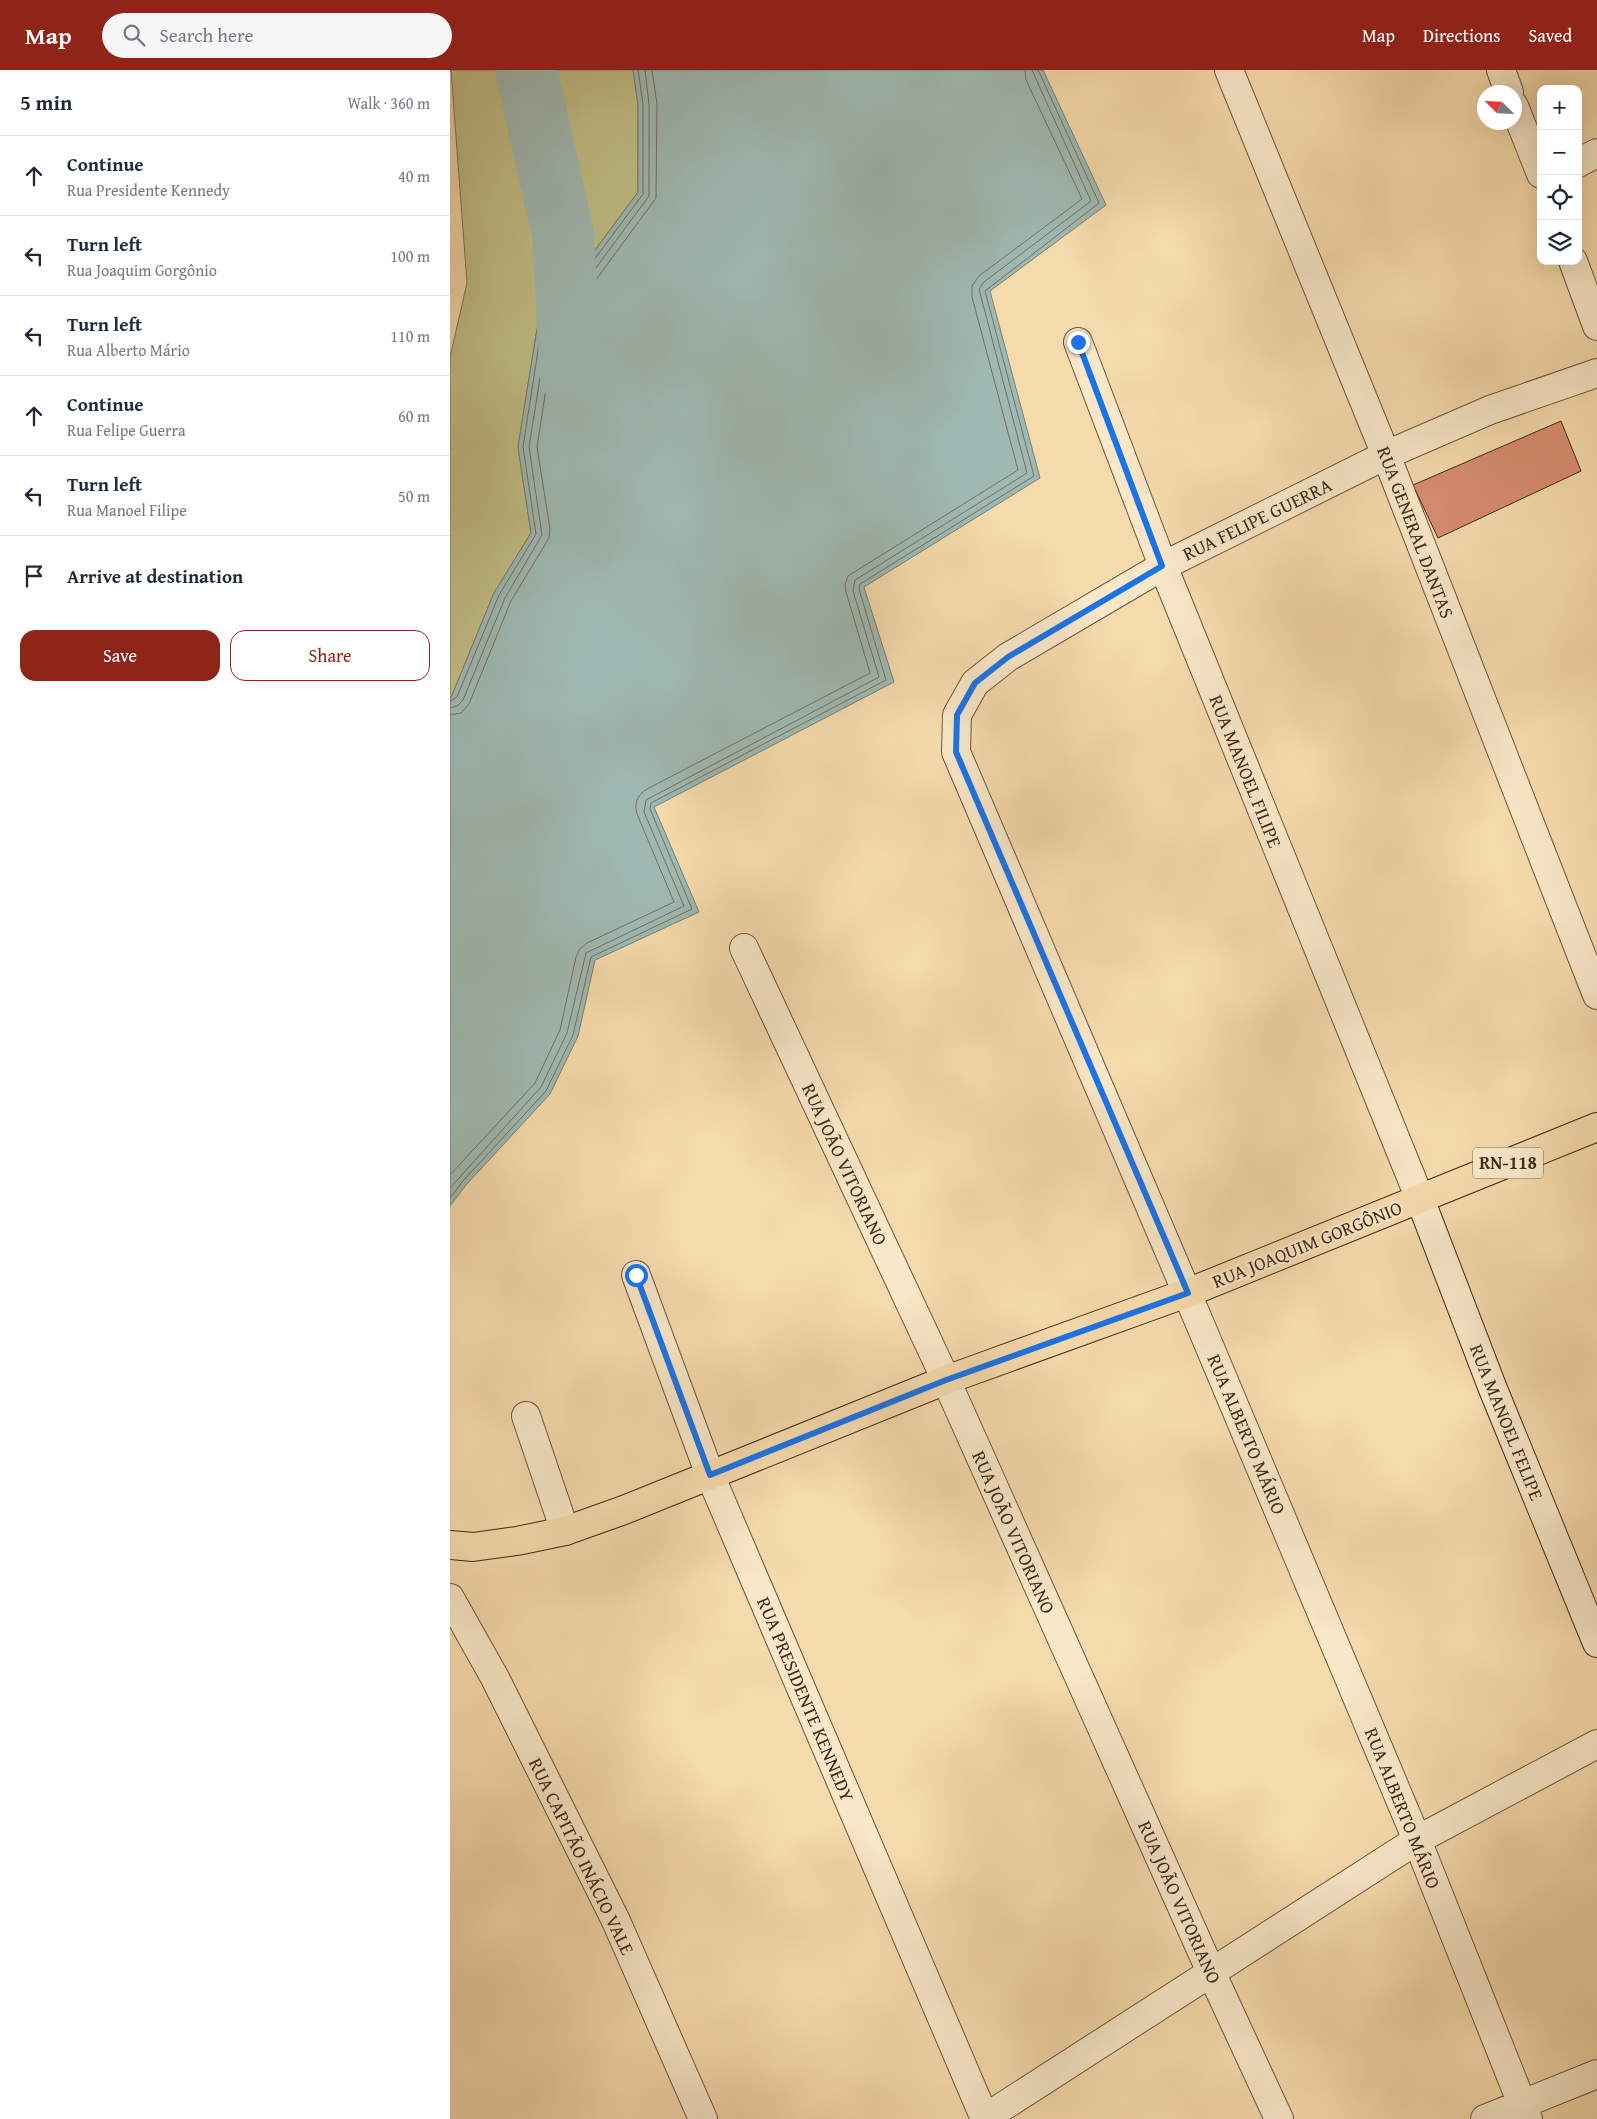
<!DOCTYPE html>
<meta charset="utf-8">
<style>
:root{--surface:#fff;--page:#f6f6f7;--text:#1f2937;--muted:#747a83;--line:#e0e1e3;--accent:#8f2418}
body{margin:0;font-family:"Gentium Book Plus",serif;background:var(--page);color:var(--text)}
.controls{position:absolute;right:15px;top:15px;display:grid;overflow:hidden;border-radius:10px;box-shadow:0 5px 20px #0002}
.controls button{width:45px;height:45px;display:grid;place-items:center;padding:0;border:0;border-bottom:1px solid var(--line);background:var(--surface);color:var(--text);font:25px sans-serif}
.compass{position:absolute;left:1027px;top:15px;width:45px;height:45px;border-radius:50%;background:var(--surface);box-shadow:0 5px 20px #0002;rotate:294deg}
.stop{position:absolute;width:15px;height:15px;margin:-11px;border:4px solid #1a73e8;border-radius:50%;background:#fff}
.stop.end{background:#1a73e8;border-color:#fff;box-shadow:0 1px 5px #0008}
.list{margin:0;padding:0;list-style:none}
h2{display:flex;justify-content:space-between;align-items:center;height:65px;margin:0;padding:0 20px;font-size:21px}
h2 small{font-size:16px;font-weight:400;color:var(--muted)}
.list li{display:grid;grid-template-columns:32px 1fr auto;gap:15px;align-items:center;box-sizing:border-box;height:80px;padding:0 20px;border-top:1px solid var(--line)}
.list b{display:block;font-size:19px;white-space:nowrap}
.list p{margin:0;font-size:16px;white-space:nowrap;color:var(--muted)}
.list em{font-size:16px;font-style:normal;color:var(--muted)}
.actions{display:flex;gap:10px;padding:15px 20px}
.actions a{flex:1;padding:11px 0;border:1px solid var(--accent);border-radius:15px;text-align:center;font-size:18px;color:var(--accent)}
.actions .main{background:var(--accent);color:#fff}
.icon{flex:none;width:28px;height:28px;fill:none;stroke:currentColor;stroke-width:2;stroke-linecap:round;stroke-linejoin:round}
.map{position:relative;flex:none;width:1147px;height:2049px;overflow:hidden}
header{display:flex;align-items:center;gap:30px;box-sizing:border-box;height:70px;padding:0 25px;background:var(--accent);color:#fff}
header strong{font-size:24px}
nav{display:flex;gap:28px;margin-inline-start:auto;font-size:18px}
.search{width:350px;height:45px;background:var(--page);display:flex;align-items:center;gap:12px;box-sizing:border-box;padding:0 18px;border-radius:28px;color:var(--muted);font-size:19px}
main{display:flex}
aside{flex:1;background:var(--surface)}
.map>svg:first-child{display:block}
.green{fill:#c1be86;stroke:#82744f}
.water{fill:#9fb9b2;stroke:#7a7f74}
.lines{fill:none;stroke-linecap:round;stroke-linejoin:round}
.shore{stroke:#717165;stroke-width:1}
.river{stroke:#9fb9b2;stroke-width:62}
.building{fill:#d78d70;stroke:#432918}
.street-casing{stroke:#70553d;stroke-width:30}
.secondary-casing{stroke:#432918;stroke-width:30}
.primary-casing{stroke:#432918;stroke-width:30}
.street{stroke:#f8e7c8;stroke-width:28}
.secondary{stroke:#f8e7c8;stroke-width:28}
.primary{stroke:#f5daab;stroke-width:28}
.route{stroke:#1a73e8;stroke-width:6}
.labels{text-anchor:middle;stroke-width:4.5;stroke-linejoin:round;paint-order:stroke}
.shield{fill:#f8e7c8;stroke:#79624d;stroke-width:1}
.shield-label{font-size:18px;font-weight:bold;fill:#432918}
.street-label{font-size:19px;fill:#432918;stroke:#f8e7c8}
</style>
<header>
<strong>Map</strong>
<div class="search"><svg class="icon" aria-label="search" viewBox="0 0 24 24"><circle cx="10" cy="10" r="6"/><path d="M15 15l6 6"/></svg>Search here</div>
<nav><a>Map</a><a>Directions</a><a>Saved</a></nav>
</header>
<main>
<aside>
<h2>5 min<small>Walk · 360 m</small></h2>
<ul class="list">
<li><svg class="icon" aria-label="ahead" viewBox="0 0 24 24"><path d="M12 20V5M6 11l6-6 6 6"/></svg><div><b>Continue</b><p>Rua Presidente Kennedy</p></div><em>40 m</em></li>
<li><svg class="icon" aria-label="left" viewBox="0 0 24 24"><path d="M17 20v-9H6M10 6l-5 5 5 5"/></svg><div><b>Turn left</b><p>Rua Joaquim Gorgônio</p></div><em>100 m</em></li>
<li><svg class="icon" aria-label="left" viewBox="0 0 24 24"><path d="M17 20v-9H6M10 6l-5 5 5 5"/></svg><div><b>Turn left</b><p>Rua Alberto Mário</p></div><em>110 m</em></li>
<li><svg class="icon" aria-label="ahead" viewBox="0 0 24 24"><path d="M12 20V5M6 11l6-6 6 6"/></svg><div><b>Continue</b><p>Rua Felipe Guerra</p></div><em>60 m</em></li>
<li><svg class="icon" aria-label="left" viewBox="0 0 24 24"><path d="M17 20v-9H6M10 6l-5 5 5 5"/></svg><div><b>Turn left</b><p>Rua Manoel Filipe</p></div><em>50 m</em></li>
<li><svg class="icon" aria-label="arrive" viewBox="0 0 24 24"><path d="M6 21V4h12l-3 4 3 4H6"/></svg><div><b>Arrive at destination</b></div></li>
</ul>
<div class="actions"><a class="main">Save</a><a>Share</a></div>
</aside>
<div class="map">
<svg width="1147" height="2049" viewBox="0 0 1147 2049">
<rect width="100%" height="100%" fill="#f5daab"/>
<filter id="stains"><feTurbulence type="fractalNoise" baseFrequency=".004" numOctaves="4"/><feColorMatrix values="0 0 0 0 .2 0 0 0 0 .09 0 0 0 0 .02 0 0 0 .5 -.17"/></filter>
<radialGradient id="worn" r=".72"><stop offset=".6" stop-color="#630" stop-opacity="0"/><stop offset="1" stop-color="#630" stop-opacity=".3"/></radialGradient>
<!-- green -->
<path class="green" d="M1 0H183L188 34V122L87 259 68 377 81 463 44 523 0 630V287L17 213Z"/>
<!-- water -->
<path class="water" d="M183 0H593L656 135 540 221 590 408 414 517 444 612 204 737 249 842 145 890 128 966 100 1024 16 1115 0 1136V630L44 523 81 463 68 377 87 259 188 122V34Z"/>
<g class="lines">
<!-- shore -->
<path class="shore" d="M0 631 7 627 49 525 86 464 73 377 91 261 193 124V34L188 0
M0 638 7 636 13 630 55 528 92 465 79 377 97 264 199 126V34L195 0
M0 645 11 643 19 634 61 531 99 468 100 459 87 377 104 267 206 128 207 34 202 0
M0 1105 85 1013 110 960 126 887 130 879 137 873 224 832 187 744C184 734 187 725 197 719L420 603 396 522 395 515 398 506 568 400 522 227V216L529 206 632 129 576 10 575 0
M0 1118 91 1017 117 963 136 883 234 836 194 742 196 730 429 607 403 521 405 510 577 403 529 219 534 212 641 131 582 0
M0 1128 12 1112 96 1021 123 965 141 887 242 839 200 739 201 733 436 610 409 519 410 514 584 406 535 221 649 133 588 0"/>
<!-- river -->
<path class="river" d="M76 0 113 164 121 306"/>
</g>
<!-- building -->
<path class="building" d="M1111 351 1131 401 988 468 963 415Z"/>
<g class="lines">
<!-- street casing -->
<g class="street-casing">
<path id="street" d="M779 0 936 385 1147 925
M1051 0 1059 22
M1064 36 1091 104
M1128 93 1147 83
M1123 191 1147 256
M628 272 713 496 970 1129
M294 878 496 1310 761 1902 829 2049
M186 1205 260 1405 535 2049
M76 1346 115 1461
M0 1528 45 1608 166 1851 253 2049
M535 2048 967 1770 1147 1674
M1035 2049 1147 2004
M1078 2049 967 1770 737 1223 506 682 507 645 525 613 558 587 713 496 936 385 1040 340 1147 303"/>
</g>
<!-- secondary casing -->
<g class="secondary-casing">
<path id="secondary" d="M970 1129 1043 1319 1147 1573"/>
</g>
<!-- primary casing -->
<g class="primary-casing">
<path id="primary" d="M0 1475 23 1477 67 1471 115 1461 174 1440 496 1310 737 1223 1147 1057"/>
</g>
<!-- street -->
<use href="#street" class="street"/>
<!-- secondary -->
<use href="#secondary" class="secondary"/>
<!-- primary -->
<use href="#primary" class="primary"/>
</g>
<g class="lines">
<!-- route -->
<path class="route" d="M186 1205 260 1405 496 1310 738 1223 506 682 507 645 525 613 558 587 712 496 628 272"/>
</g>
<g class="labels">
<!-- shield labels -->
<rect class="shield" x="1023" y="1077.5" width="70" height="31" rx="4"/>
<g class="shield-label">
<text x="1058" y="1099">RN-118</text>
</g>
<!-- street labels -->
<g class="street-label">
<text transform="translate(807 449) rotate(-26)" y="7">RUA FELIPE GUERRA</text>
<text transform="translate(966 462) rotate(69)" y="7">RUA GENERAL DANTAS</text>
<text transform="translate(796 701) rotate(68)" y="7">RUA MANOEL FILIPE</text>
<text transform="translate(395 1094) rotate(65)" y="7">RUA JOÃO VITORIANO</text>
<text transform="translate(857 1174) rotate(-22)" y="7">RUA JOAQUIM GORGÔNIO</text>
<text transform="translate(1057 1352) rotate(68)" y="7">RUA MANOEL FELIPE</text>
<text transform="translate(797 1364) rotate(67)" y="7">RUA ALBERTO MÁRIO</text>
<text transform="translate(564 1462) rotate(66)" y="7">RUA JOÃO VITORIANO</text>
<text transform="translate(356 1629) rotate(67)" y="7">RUA PRESIDENTE KENNEDY</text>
<text transform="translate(953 1738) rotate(68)" y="7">RUA ALBERTO MÁRIO</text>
<text transform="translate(132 1786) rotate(64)" y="7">RUA CAPITÃO INÁCIO VALE</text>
<text transform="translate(730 1832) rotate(66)" y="7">RUA JOÃO VITORIANO</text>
</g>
</g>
<rect width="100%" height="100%" filter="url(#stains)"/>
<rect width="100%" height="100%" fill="url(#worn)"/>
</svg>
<div class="controls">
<button>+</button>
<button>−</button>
<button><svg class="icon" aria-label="locate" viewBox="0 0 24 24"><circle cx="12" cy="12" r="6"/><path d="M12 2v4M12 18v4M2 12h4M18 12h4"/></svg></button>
<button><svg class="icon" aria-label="layers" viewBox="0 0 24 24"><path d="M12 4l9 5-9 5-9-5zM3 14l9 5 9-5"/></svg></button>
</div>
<svg class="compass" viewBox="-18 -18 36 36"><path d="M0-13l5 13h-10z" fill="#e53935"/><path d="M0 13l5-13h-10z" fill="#747a83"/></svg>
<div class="stop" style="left:186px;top:1205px"></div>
<div class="stop end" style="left:628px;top:272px"></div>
</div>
</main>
